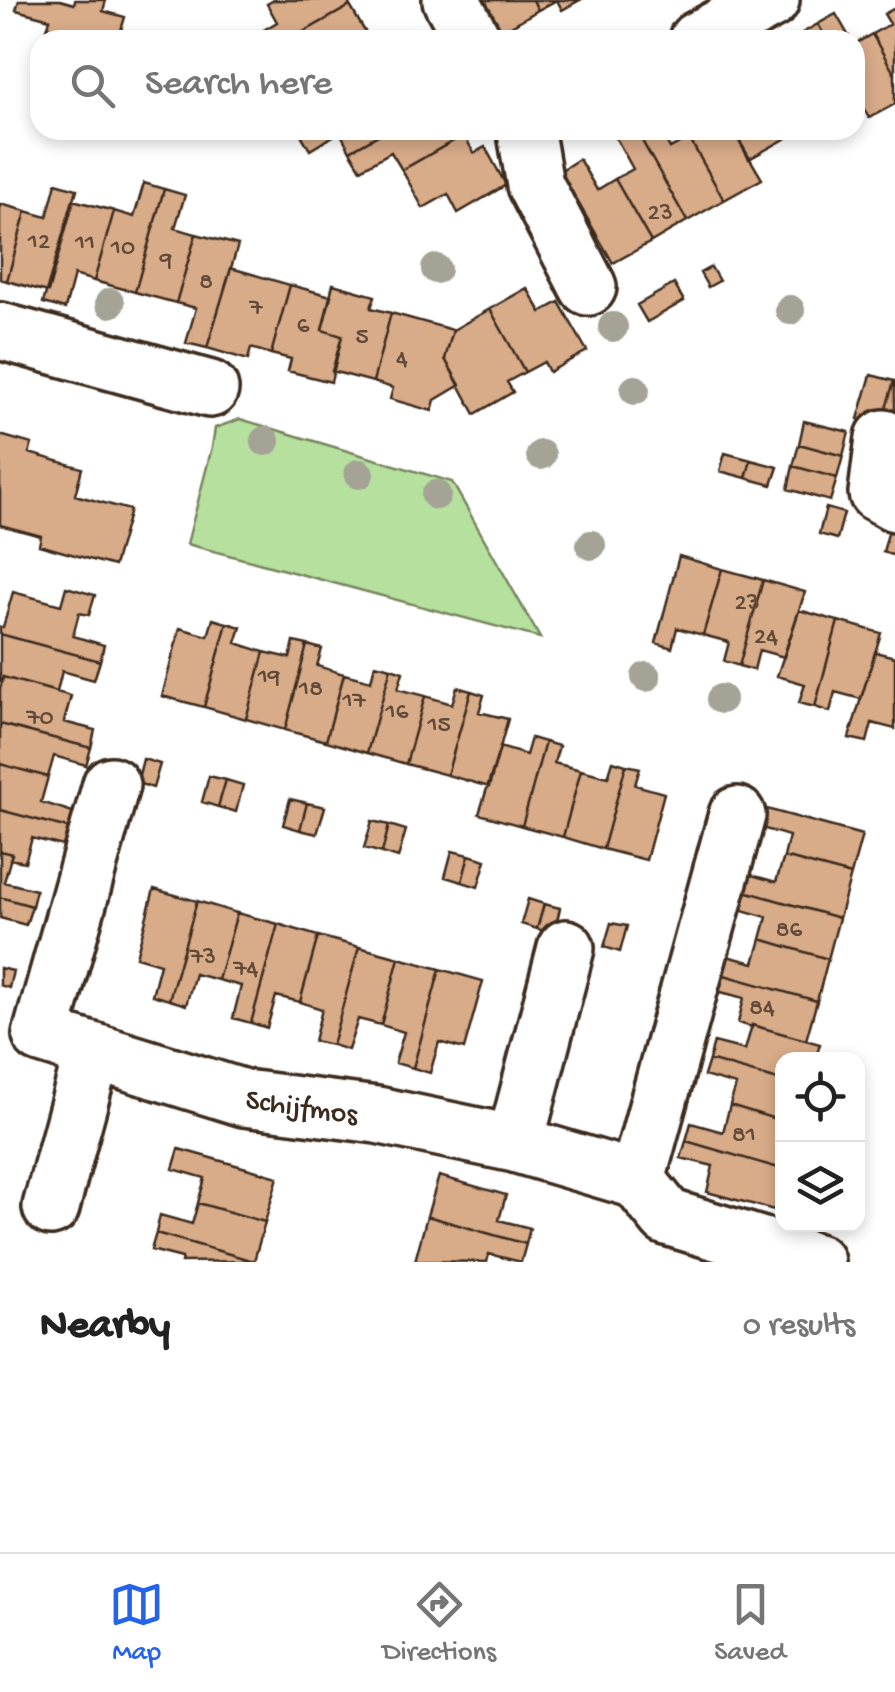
<!DOCTYPE html>
<style>
:root{--surface:#fff;--page:#f6f6f6;--text:#222;--muted:#767676;--line:#e0e0e0;--accent:#2563eb}
body{margin:0;font-family:"Gochi Hand",sans-serif;background:var(--page);color:var(--text)}
.controls{position:absolute;right:30px;bottom:30px;display:grid;overflow:hidden;border-radius:20px;box-shadow:0 5px 15px #0003}
.controls button{width:90px;height:90px;display:grid;place-items:center;padding:0;border:0;border-bottom:2px solid var(--line);background:var(--surface);color:var(--text);font:50px sans-serif}
.list{margin:0;padding:0;list-style:none}
h2{display:flex;justify-content:space-between;align-items:center;height:130px;margin:0;padding:0 40px;font-size:42px}
h2 small{font-size:32px;font-weight:400;color:var(--muted)}
.icon{flex:none;width:55px;height:55px;fill:none;stroke:currentColor;stroke-width:2;stroke-linecap:round;stroke-linejoin:round}
.map{position:relative;flex:none;width:895px;height:1262px;overflow:hidden}
.search{position:absolute;background:var(--surface);box-shadow:0 5px 15px #0003;left:30px;right:30px;top:30px;height:110px;display:flex;align-items:center;gap:25px;box-sizing:border-box;padding:0 35px;border-radius:30px;color:var(--muted);font-size:38px}
.sheet{height:290px;background:var(--surface)}
nav{display:flex;justify-content:space-around;align-items:center;box-sizing:border-box;height:140px;border-top:2px solid var(--line);background:var(--surface);font-size:28px;color:var(--muted)}
nav a{display:grid;justify-items:center;gap:5px}
nav .on{color:var(--accent)}
.map>svg:first-child{display:block}
.green{fill:#b5e09d;stroke:#78855e;stroke-width:2.5}
.building{fill:#d8ab89;stroke:#3b2a1e;stroke-width:2.5}
.lines{fill:none;stroke-linecap:round;stroke-linejoin:round}
.minor-casing{stroke:#3b2a1e;stroke-width:62}
.minor{stroke:#fff;stroke-width:55}
.tree{fill:#a4a395}
.labels{text-anchor:middle;stroke-width:8;stroke-linejoin:round;paint-order:stroke}
.number-label{font-size:25px;fill:#624a39}
.street-label{font-size:30px;fill:#3b2a1e;stroke:#fff}
</style>
<div class="map">
<svg width="895" height="1262" viewBox="0 0 895 1262">
<rect width="100%" height="100%" fill="#fff"/>
<filter id="ink" filterUnits="userSpaceOnUse"><feTurbulence type="fractalNoise" baseFrequency=".01" numOctaves="2"/><feDisplacementMap in="SourceGraphic" scale="20" xChannelSelector="R" yChannelSelector="G"/><feConvolveMatrix kernelMatrix="1 2 1 2 8 2 1 2 1" color-interpolation-filters="sRGB"/></filter>
<g filter="url(#ink)">
<!-- green -->
<path class="green" d="M240 419 452 482 540 638 187 544 212 447 215 428Z"/>
<!-- building -->
<path class="building" d="M19 0H60L74 4 75 0H106L103 11 125 17 118 40 44 39 50 19 16 10Z
M274 0H347L350 6 289 40H247L277 22 267 4Z
M482 0H533L538 10 501 32Z
M533 0H580L562 10 557 0 538 10Z
M350 6 370 40H289Z
M895 8V75L872 34 890 24 884 14Z
M836 14 851 40H827L818 24Z
M818 24 827 40H790Z
M872 34 895 75V104L869 118 858 98 855 100V44Z
M301 130H387L350 151 340 132 310 150 299 131Z
M387 130H462L464 135 402 170 391 152 361 169 350 151Z
M631 130H636L687 221 651 242 615 179 633 169 616 138Z
M636 130H660L670 148 689 138 724 200 687 221Z
M702 130H733L762 179 724 200 689 138Z
M733 130H801L749 159Z
M464 135 474 153 485 147 506 185 458 213 448 194 423 208 402 170Z
M579 159 597 190 615 179 651 242 613 263 560 171Z
M56 183 77 189 48 292 7 281 26 211 47 217Z
M144 183 164 189 135 292 94 281 114 211 134 217Z
M164 189 185 195 175 228 196 234 176 303 135 292Z
M73 200 114 211 94 281 74 275 65 309 43 303Z
M0 204 26 211 7 281 0 279Z
M196 234 238 245 207 348 186 343 196 308 176 303Z
M711 267 719 281 708 287 700 273Z
M231 268 290 285 271 354 251 348 248 360 207 348Z
M333 284 375 296 371 308 391 313 373 382 332 371 342 336 322 330Z
M674 284 684 301 647 322 637 305Z
M290 285 331 296 322 330 342 336 331 382 288 371 291 359 271 354Z
M527 288 541 312 559 302 587 351 549 372 544 362 525 372 490 309Z
M490 309 525 372 507 382 513 392 475 414 445 359 453 330Z
M391 313 453 330 445 359 460 385 435 400 432 411 390 399 393 388 373 382Z
M871 375 894 381 881 426 858 419Z
M894 381H895V429L881 426Z
M804 421 849 432 843 456 799 444Z
M0 435 32 444 29 453 82 468 75 495 130 510 114 566 39 545 41 536 0 525Z
M799 444 843 456 837 478 793 466Z
M725 453 751 460 746 478 720 471Z
M751 460 778 467 772 485 746 478Z
M793 466 837 478 830 501 788 489Z
M826 508 844 513 837 539 819 534Z
M890 526 895 527V556L883 552Z
M679 556 722 569 703 635 677 628 672 648 656 643Z
M722 569 763 580 739 666 724 661 729 642 703 635Z
M763 580 805 592 784 657 759 650 754 670 739 666Z
M66 587 95 595 89 615 79 613 73 636 104 645 100 661 0 634V627H3L13 592 61 605Z
M799 610 838 621 815 707 799 703 805 684 777 676Z
M213 619 227 623 204 707 162 696 180 628 208 636Z
M838 621 881 633 861 699 835 692 830 712 815 707Z
M227 623 241 627 236 643 264 652 246 719 204 707Z
M0 634 100 661 94 680 62 671 57 692 3 677 2 682 0 681Z
M294 642 307 645 285 730 246 719 264 652 290 658Z
M307 645 322 649 317 666 344 674 326 741 285 730Z
M875 652 895 657V729L872 723 867 742 849 738Z
M375 664 391 668 367 753 326 741 344 674 371 681Z
M391 668 403 672 398 689 425 696 406 764 367 753Z
M3 677 71 696 64 722 95 730 91 748 0 724V689Z
M457 687 471 691 447 775 406 764 425 696 452 704Z
M471 691 484 695 479 712 508 719 489 787 447 775Z
M0 724 91 748 86 765 54 756 48 777 0 764Z
M531 738 545 742 522 826 479 814 500 747 526 755Z
M545 742 559 746 554 763 581 770 563 837 522 826Z
M143 759 160 764 153 788 137 783Z
M613 761 626 765 603 849 563 837 581 770 608 777Z
M0 764 48 777 41 802 73 812 68 828 0 810Z
M626 765 640 768 635 785 664 793 646 860 603 849Z
M209 776 226 780 218 807 202 802Z
M226 780 243 785 236 812 218 807Z
M290 799 307 803 300 830 283 825Z
M307 803 325 807 317 834 300 830Z
M763 808 862 835 851 875 784 857 789 836 758 827Z
M0 810 68 828 63 846 32 838 25 862 10 859 12 854 0 851Z
M372 821 389 825 382 853 364 848Z
M389 825 406 830 398 858 382 853Z
M0 851 12 854 4 882 36 890 32 906 0 897Z
M452 851 469 855 462 882 445 877Z
M469 855 486 860 478 887 462 882Z
M784 857 851 875 839 918 741 890 745 873 776 882Z
M154 889 197 901 169 1000 152 995 160 964 136 957Z
M741 890 839 918 828 959 761 939 767 917 735 908Z
M0 897 32 906 26 925 0 918Z
M528 899 544 904 537 929 521 924Z
M197 901 237 913 218 980 195 974 186 1005 169 1000Z
M544 904 560 908 554 934 537 929Z
M237 913 278 924 251 1023 233 1018 241 986 218 980Z
M611 923 627 926 620 952 604 947Z
M278 924 318 936 300 1002 276 996 267 1028 251 1023Z
M318 936 359 947 332 1045 314 1041 322 1009 300 1002Z
M761 939 828 959 817 1001 717 973 723 955 754 963Z
M359 947 399 958 381 1025 358 1019 348 1050 332 1045Z
M399 958 440 969 413 1068 395 1063 404 1032 381 1025Z
M0 968 13 971 9 988 0 985Z
M440 969 483 981 464 1049 439 1042 430 1073 413 1068Z
M717 973 817 1001 806 1040 752 1025V1027L738 1023 744 998 713 990Z
M752 1025 820 1044 815 1060H782V1081L709 1060 714 1042 745 1050Z
M709 1060 782 1081V1121L730 1105 736 1085 704 1076Z
M730 1105 782 1121V1169L686 1141 691 1123 723 1132Z
M686 1141 782 1169V1178L774 1210 707 1192 713 1166 681 1158Z
M179 1149 278 1177 265 1222 198 1203 205 1178 173 1169Z
M439 1176 506 1195 499 1220 530 1228 526 1244 427 1216Z
M198 1203 265 1222 254 1261 156 1233 160 1215 192 1224Z
M427 1216 526 1244 521 1262 489 1254 487 1262 415 1261Z
M156 1233 254 1261 181 1262 182 1258 151 1250Z"/>
<g class="lines">
<!-- minor casing -->
<g class="minor-casing">
<path id="minor" d="M451 0 473 40
M697 40 771 0
M526 133 535 185 588 287
M0 331 210 389
M884 438 877 493 895 503
M111 785 41 1035 244 1098 377 1115 515 1144 637 1180 667 1217 816 1262
M515 1144 566 948
M637 1180 737 815
M51 1207 93 1051"/>
</g>
<!-- minor -->
<use href="#minor" class="minor"/>
</g>
<!-- trees -->
<g class="tree">
<circle cx="436" cy="269" r="15"/>
<circle cx="110" cy="303" r="15"/>
<circle cx="790" cy="310" r="15"/>
<circle cx="613" cy="327" r="15"/>
<circle cx="635" cy="390" r="15"/>
<circle cx="265" cy="441" r="15"/>
<circle cx="541" cy="455" r="15"/>
<circle cx="359" cy="474" r="15"/>
<circle cx="436" cy="495" r="15"/>
<circle cx="591" cy="545" r="15"/>
<circle cx="646" cy="677" r="15"/>
<circle cx="721" cy="699" r="15"/>
</g>
</g>
<g class="labels">
<!-- number labels -->
<g class="number-label">
<text x="660" y="219">23</text>
<text x="39" y="248">12</text>
<text x="85" y="249">11</text>
<text x="123" y="254">10</text>
<text x="166" y="266">9</text>
<text x="206" y="288">8</text>
<text x="256" y="314">7</text>
<text x="303" y="332">6</text>
<text x="362" y="343">5</text>
<text x="402" y="365">4</text>
<text x="747" y="609">23</text>
<text x="766" y="643">24</text>
<text x="269" y="683">19</text>
<text x="311" y="695">18</text>
<text x="354" y="707">17</text>
<text x="397" y="718">16</text>
<text x="40" y="724">70</text>
<text x="439" y="731">15</text>
<text x="789" y="936">86</text>
<text x="203" y="963">73</text>
<text x="246" y="975">74</text>
<text x="762" y="1014">84</text>
<text x="744" y="1141">81</text>
</g>
<!-- street labels -->
<g class="street-label">
<text transform="translate(302 1105) rotate(8)" y="10">Schijfmos</text>
</g>
</g>
</svg>
<div class="controls">
<button><svg class="icon" aria-label="locate" viewBox="0 0 24 24"><circle cx="12" cy="12" r="6"/><path d="M12 2v4M12 18v4M2 12h4M18 12h4"/></svg></button>
<button><svg class="icon" aria-label="layers" viewBox="0 0 24 24"><path d="M12 4l9 5-9 5-9-5zM3 14l9 5 9-5"/></svg></button>
</div>
<div class="search"><svg class="icon" aria-label="search" viewBox="0 0 24 24"><circle cx="10" cy="10" r="6"/><path d="M15 15l6 6"/></svg>Search here</div>
</div>
<section class="sheet">
<h2>Nearby<small>0 results</small></h2>
<ul class="list">
</ul>
</section>
<nav>
<a class="on"><svg class="icon" aria-label="map" viewBox="0 0 24 24"><path d="M3 6l6-2 6 2 6-2v14l-6 2-6-2-6 2zM9 4v14M15 6v14"/></svg>Map</a>
<a><svg class="icon" aria-label="directions" viewBox="0 0 24 24"><path d="M12 3l9 9-9 9-9-9zM9 14v-3h6M13 9l2 2-2 2"/></svg>Directions</a>
<a><svg class="icon" aria-label="saved" viewBox="0 0 24 24"><path d="M7 4h10v16l-5-4-5 4z"/></svg>Saved</a>
</nav>
